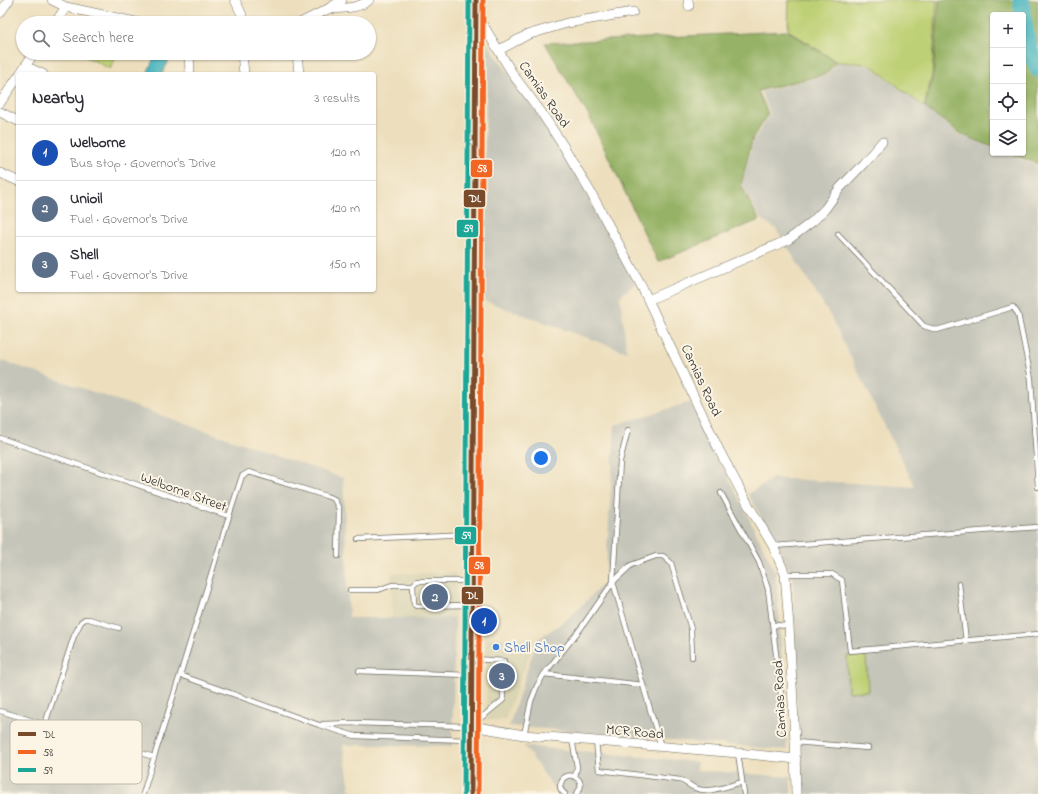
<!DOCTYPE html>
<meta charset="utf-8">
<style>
:root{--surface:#fff;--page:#f2f2f3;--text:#2b2b33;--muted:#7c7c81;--line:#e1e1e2;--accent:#1f6fb2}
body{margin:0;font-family:"Indie Flower",sans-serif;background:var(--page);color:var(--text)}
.controls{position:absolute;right:12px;top:12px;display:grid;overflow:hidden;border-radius:4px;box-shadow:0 1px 3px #0004}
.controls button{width:36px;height:36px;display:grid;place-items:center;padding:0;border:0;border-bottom:1px solid var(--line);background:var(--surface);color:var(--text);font:20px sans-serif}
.you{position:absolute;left:541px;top:458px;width:14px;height:14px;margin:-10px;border:3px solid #fff;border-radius:50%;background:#1a73e8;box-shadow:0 0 0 6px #1a73e833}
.badge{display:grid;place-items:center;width:26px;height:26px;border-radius:50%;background:var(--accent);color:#fff;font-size:13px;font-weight:700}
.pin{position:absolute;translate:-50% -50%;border:2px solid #fff;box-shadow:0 1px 4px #0006}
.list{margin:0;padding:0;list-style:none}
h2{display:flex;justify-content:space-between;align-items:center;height:52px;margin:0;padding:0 16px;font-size:17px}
h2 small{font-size:13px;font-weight:400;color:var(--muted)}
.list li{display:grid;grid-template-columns:26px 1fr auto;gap:12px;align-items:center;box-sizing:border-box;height:56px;padding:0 16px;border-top:1px solid var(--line)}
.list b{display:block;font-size:15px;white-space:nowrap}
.list p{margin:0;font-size:13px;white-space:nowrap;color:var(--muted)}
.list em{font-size:13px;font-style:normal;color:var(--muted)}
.icon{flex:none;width:22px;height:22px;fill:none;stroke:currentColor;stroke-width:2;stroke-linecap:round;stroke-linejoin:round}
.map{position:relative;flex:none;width:1038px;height:794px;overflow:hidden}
.search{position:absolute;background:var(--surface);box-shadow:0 1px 3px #0004;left:16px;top:16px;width:360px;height:44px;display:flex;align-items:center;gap:10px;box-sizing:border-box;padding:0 14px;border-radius:22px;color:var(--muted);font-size:15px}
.panel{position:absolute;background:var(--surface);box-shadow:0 1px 3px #0004;left:16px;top:72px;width:360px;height:220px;border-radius:4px}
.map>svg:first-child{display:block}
.built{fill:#dad5b5}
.industrial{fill:#c5c5b9}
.green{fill:#bed074;stroke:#747e50}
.forest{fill:#96b266;stroke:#606e48}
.water{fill:#45b4be;stroke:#387074}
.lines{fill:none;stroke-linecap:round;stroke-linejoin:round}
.river{stroke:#45b4be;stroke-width:17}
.lane-casing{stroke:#6f6a5e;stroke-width:6}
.street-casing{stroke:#6f6a5e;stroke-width:10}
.highway-casing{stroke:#6f6a5e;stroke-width:18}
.lane{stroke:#fff;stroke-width:4.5}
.street{stroke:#fff;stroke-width:9}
.highway{stroke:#fff;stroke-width:16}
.bus-1-casing{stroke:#fcf5e5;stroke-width:8}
.bus-2-casing{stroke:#fcf5e5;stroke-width:8}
.bus-3-casing{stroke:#fcf5e5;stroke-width:8}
.bus-1{stroke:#7a4b2a;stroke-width:5}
.bus-2{stroke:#f26522;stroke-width:5}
.bus-3{stroke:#1ca696;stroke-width:5}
.shop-dot{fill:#3f7fe0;stroke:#fcf5e5;stroke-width:1.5}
.labels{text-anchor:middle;stroke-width:4;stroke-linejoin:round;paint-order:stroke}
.street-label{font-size:14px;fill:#2b2b2b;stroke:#fcf5e5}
.shop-label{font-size:14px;fill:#366cbe;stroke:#fcf5e5;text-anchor:start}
.key{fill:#fcf5e5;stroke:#bdb8ad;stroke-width:1}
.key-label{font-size:11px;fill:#2b2b2b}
.line-badge{stroke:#fcf5e5;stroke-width:1.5}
.badge-label{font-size:11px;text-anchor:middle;font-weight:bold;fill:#fff}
</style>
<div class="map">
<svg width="1038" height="794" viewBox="0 0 1038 794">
<rect width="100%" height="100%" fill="#fcf5e5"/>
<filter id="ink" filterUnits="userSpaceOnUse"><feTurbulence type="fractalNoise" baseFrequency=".025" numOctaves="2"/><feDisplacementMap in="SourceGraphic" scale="8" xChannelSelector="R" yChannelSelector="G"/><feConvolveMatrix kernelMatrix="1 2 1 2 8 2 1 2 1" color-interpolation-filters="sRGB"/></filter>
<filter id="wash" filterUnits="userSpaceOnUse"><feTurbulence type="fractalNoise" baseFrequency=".012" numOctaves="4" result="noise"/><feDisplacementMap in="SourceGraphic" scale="16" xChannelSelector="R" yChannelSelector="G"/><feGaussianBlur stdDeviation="0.9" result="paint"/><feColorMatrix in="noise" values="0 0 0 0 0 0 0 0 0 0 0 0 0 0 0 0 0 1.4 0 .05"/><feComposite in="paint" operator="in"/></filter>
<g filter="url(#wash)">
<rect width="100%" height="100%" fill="#eddfbd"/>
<!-- built -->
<path class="built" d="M392 573H456L455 618H392Z
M486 637 535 639 505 720H487Z"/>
<!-- industrial -->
<path class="industrial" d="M487 43 561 146 635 284 620 296 627 352 482 300Z
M837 62 868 65 960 135 993 148V153H1005L1038 166V794H799L793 579 772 535 748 494 773 478 915 487 831 317 776 229 760 218 742 185 754 139 770 114 761 92 827 75Z
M0 360 343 478 349 618H455L452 746 343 745 351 794H0Z
M691 402 737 494 776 573 780 627 787 750 509 726 537 640 570 617 605 582 615 425Z
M524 746 697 762V770L791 777V794H558Z"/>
<!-- green -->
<path class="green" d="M789 0H937L932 75 924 107 869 64 837 62 788 30Z
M79 53H118L110 69Z
M866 655 868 691 848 692 847 656Z"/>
<!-- forest -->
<path class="forest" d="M939 0H1038V164L1010 153H1023V15H993V147L963 135 925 108 933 75Z
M788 31 836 62 826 74 758 91 768 114 753 137 741 185 759 220 658 262 590 118 545 43Z"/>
<!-- water -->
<path class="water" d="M156 53H172L162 74H147Z"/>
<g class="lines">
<!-- river -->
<path class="river" d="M1021 0 1023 15
M1023 17 1028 46 1038 69"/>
</g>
</g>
<g filter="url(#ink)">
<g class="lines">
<!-- lane casing -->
<g class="lane-casing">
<path id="lane" d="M838 234 924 326 937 330 1013 307 1018 314 1031 379 1038 487
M628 430 620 461 613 582 661 747
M0 438 229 516 180 675 154 757 0 711
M721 493 759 562 768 589 782 703
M229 516 242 476 249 472 326 496 334 499 339 509 338 556
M358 539 469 534
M773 546 1038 527
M785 574H832L842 580 850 651 1038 634
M959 584 966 641
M350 590H378L392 585H413
M469 605 416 606 414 604 413 585 417 581H469
M773 625 789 626
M474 659 504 661V670
M359 671 468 675
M544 674 643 685
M180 675 319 725 355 736 468 740
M476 722 503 700V683
M45 724 74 636 81 622 85 619H89L119 628
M323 724 352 723 468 726
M524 735 531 701 537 686 544 674 581 628 613 582 631 565 656 556H663L671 563 691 629 692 657
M572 739 577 767 575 777
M596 741 599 770 680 780C686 782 690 786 695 788 709 794 728 786 742 782
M795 742 868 748
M738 753 744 794
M143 794 154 757
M565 794C561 791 559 787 561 783 565 767 591 780 576 794"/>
</g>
<!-- street casing -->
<g class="street-casing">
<path id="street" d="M52 0 66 7 140 23
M235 0 242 15V23
M688 0 689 6
M330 9C343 8 358 9 369 0
M0 13 9 0
M477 15 514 76 541 112 564 147 591 193 641 285 675 357 719 450 749 506 773 546 785 574 789 626 795 742 796 794
M55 23 66 7
M300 23 326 10 342 0
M499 50 527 35 567 23 633 12
M189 53 190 74
M242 53 244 74
M297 53 299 74
M25 66 43 74
M20 74 34 53
M0 103 18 77
M0 112 18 121
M0 173 18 181
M648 300 788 240 813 221 825 209 840 188 863 164 882 142
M472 726 524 735 596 741 738 753 796 759"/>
</g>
<!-- highway casing -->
<g class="highway-casing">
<path id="highway" d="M471 794 476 0"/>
</g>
<!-- lane -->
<use href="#lane" class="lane"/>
<!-- street -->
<use href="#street" class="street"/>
<!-- highway -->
<use href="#highway" class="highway"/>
<!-- bus-1 casing -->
<g class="bus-1-casing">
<path id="bus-1" d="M471 794 476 0"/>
</g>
<!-- bus-2 casing -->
<g class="bus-2-casing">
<path id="bus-2" d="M478 794 483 0"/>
</g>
<!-- bus-3 casing -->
<g class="bus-3-casing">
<path id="bus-3" d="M464 794 469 0"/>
</g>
<!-- bus-1 -->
<use href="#bus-1" class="bus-1"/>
<!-- bus-2 -->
<use href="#bus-2" class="bus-2"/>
<!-- bus-3 -->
<use href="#bus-3" class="bus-3"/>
</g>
</g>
<!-- markers -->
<circle class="shop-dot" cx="496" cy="647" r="4"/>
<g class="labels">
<!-- street labels -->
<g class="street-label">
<text transform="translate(545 94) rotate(55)" y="5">Camias Road</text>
<text transform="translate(702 380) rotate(65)" y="5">Camias Road</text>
<text transform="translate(184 491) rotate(20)" y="5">Welborne Street</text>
<text transform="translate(779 699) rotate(-93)" y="5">Camias Road</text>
<text transform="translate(635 731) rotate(5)" y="5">MCR Road</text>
</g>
<!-- shop labels -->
<g class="shop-label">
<text x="504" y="652">Shell Shop</text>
</g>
</g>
<!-- legend -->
<rect x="10" y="720" width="132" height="64" rx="6" class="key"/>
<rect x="18" y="732" width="18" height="4" fill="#7a4b2a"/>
<rect x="18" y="750" width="18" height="4" fill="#f26522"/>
<rect x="18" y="768" width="18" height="4" fill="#1ca696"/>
<g class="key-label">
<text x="43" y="738">DL</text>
<text x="43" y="756">58</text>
<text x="43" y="774">59</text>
</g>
<g class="line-badge">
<rect x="470" y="159" width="23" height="19" rx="4" fill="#f26522"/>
<rect x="463" y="189" width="23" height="19" rx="4" fill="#7a4b2a"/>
<rect x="456" y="219" width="23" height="19" rx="4" fill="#1ca696"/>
<rect x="454" y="526" width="23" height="19" rx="4" fill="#1ca696"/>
<rect x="468" y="556" width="23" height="19" rx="4" fill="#f26522"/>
<rect x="461" y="586" width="23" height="19" rx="4" fill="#7a4b2a"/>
</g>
<g class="badge-label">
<text x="482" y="172">58</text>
<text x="475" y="202">DL</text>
<text x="468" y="232">59</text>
<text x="466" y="539">59</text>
<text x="479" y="569">58</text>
<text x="472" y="599">DL</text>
</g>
</svg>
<div class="controls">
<button>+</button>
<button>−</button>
<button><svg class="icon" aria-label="locate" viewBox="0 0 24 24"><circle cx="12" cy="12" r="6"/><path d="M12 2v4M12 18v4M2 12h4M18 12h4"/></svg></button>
<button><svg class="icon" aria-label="layers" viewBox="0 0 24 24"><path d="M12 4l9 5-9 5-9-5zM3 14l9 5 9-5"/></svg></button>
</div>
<div class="you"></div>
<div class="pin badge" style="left:484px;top:621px;background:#1a4fb4">1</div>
<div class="pin badge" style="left:435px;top:597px;background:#5c6f8a">2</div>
<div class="pin badge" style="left:502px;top:676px;background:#5c6f8a">3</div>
<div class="search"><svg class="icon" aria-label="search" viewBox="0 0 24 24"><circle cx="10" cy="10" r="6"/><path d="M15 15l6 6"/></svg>Search here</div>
<section class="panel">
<h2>Nearby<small>3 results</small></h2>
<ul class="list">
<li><span class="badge" style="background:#1a4fb4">1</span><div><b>Welborne</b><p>Bus stop · Governor's Drive</p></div><em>120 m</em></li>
<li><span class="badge" style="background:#5c6f8a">2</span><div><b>Unioil</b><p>Fuel · Governor's Drive</p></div><em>120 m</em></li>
<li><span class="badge" style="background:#5c6f8a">3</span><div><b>Shell</b><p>Fuel · Governor's Drive</p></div><em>150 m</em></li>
</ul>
</section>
</div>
